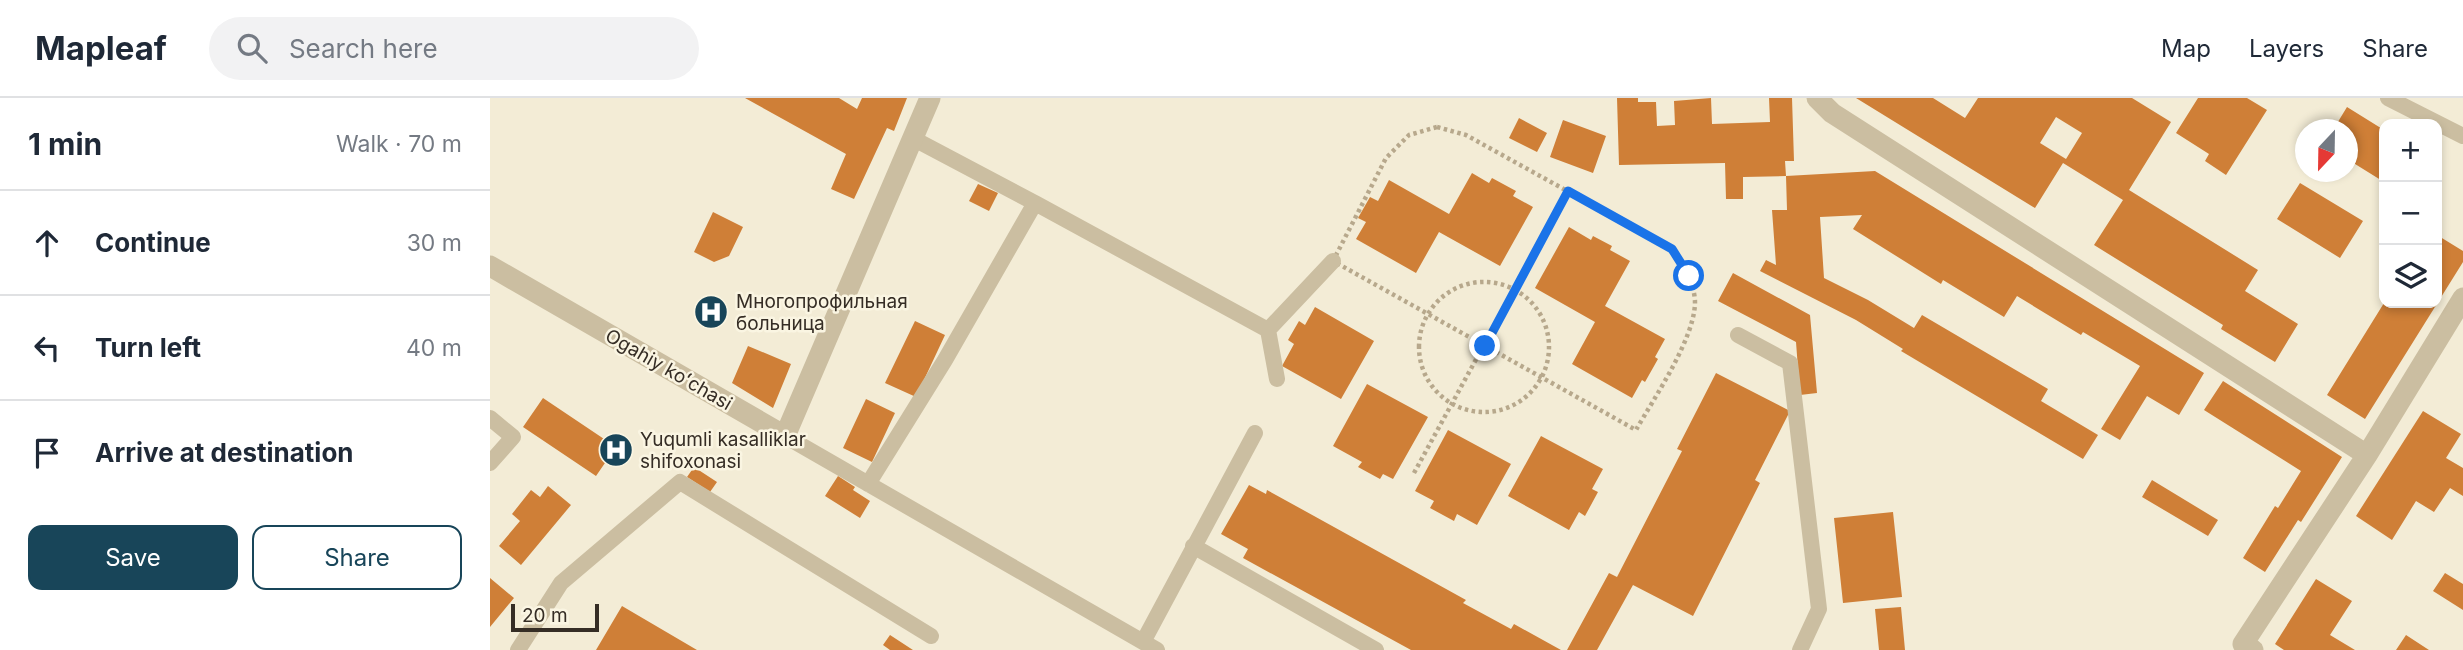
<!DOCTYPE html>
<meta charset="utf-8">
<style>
:root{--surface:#fff;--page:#f2f2f3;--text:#1f2937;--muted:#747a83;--line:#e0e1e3;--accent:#184559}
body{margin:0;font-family:Inter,sans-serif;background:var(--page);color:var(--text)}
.controls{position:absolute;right:21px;top:21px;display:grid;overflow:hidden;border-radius:14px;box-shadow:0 4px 10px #0003}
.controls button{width:63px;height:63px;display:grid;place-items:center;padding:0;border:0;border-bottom:2px solid var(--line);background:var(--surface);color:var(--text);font:35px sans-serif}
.compass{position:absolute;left:1805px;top:21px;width:63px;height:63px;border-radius:50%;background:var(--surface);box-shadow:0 4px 10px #0003;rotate:202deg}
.scale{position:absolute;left:21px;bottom:18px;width:88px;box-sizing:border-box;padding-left:7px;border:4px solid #352d25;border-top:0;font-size:19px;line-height:24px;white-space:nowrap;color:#352d25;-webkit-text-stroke:5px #faf5e2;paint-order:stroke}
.stop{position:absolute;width:21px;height:21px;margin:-16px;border:5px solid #1a73e8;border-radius:50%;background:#fff}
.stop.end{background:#1a73e8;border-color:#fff;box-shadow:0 2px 7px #0008}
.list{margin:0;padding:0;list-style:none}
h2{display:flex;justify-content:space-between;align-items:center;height:91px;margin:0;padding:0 28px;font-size:30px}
h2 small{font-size:23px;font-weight:400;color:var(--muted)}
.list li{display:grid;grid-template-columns:46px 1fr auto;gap:21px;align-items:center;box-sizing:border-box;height:105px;padding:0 28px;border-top:2px solid var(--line)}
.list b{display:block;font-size:26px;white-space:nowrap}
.list em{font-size:23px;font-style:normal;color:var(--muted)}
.actions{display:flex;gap:14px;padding:21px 28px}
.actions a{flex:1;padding:16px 0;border:2px solid var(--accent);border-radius:14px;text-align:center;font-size:24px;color:var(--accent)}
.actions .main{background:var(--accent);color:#fff}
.icon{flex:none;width:38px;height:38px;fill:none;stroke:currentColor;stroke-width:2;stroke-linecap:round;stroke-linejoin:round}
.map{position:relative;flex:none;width:1973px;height:552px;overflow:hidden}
header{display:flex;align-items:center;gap:42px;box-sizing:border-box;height:98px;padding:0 35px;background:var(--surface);border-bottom:2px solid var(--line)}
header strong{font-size:33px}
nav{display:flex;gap:38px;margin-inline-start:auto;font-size:24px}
.search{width:490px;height:63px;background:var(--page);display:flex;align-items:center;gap:18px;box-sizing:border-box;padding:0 24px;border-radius:38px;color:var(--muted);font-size:26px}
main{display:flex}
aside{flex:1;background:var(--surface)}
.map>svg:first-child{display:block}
.building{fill:#cf7f37;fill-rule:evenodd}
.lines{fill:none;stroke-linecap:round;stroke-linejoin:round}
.path{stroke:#b7a88c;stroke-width:4.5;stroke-dasharray:3.5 3.5;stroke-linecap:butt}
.lane{stroke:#cbbea1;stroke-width:16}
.street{stroke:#cbbea1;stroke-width:21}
.route{stroke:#1a73e8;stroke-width:9}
.labels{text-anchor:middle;stroke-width:5;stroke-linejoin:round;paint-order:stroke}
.poi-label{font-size:19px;fill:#352d25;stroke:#faf5e2;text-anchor:start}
.street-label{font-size:19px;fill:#352d25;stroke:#faf5e2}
</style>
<header>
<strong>Mapleaf</strong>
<div class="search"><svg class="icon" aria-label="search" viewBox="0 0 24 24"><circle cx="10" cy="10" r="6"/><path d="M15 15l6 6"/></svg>Search here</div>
<nav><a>Map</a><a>Layers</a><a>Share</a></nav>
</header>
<main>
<aside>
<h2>1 min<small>Walk · 70 m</small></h2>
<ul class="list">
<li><svg class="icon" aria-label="ahead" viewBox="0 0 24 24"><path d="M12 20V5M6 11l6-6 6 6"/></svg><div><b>Continue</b></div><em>30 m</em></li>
<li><svg class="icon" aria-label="left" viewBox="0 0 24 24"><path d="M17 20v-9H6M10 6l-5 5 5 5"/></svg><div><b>Turn left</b></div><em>40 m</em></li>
<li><svg class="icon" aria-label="arrive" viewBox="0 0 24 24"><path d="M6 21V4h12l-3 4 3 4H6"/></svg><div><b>Arrive at destination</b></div></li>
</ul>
<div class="actions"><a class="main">Save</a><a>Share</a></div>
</aside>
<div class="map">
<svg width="1973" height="552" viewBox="0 0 1973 552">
<rect width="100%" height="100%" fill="#f3ecd6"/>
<!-- building -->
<path class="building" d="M255 0H349L367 11 372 0H417L404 33 397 30 364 101 341 91 356 56Z
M1127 0H1148V4H1166L1167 28 1185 27 1184 3 1221 0 1222 26 1280 24 1279 0H1302L1304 63H1295L1296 78 1253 79V101H1236L1235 65 1129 67Z
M1366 0H1443L1475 20 1488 0H1642L1681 24 1639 92 1768 172 1755 193 1808 226 1785 264 1731 231 1733 227 1604 147 1633 102 1573 65 1545 110ZM1566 19 1592 35 1576 61 1550 45Z
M1708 0H1757L1777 12 1736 77 1715 63 1719 56 1686 35Z
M1857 9 1894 32V84L1857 61V32H1843Z
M1029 20 1057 35 1047 54 1019 40Z
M1073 22 1116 38 1103 75 1060 59Z
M1385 73 1714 275 1689 317 1657 298 1630 342 1611 331 1650 268 1593 234 1591 237 1527 198 1514 219 1453 182 1451 186 1363 131 1372 117 1330 119 1334 180 1378 202 1424 230 1432 217 1558 291 1551 303 1608 337 1593 361 1411 253 1413 251 1366 222 1270 173 1276 162 1286 167 1282 112H1297L1296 78Z
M982 75 999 85 1002 80 1026 93 1023 98 1043 109 1010 168 949 134 926 175 866 141 876 124 868 120 880 99 888 103 899 82 959 116Z
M1810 85 1873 123 1850 160 1787 121Z
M488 86 508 95 499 113 479 103Z
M223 114 253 129 239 158 224 164 204 154Z
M1079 129 1101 142 1103 138 1122 148 1120 152 1140 163 1115 208 1175 241 1165 259 1168 261 1155 284 1152 282 1142 300 1082 266 1105 224 1045 190Z
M1947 137 1973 153V164L1875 321 1837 297 1894 205H1947Z
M1243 175 1320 217 1327 295 1310 297 1306 244 1228 203Z
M825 209 884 243 851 301 792 268 804 246 798 242 809 223 815 227Z
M425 223 455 237 426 299 395 285Z
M258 248 301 266 283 310 242 285Z
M1226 275 1300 313 1265 382 1270 385 1203 518 1143 487 1107 552H1077L1119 475 1127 479 1192 353 1187 351Z
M1733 283 1852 359 1811 424 1808 422 1775 474 1753 460 1785 408 1788 410 1811 373 1714 312Z
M877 286 938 319 903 381 893 376 890 381 868 369 872 364 843 348Z
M53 300 126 349 106 378 33 329Z
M376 301 405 315 382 364 353 350Z
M1933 313 1971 336 1956 360 1973 370V398L1960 390 1944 414 1926 403 1902 442 1866 418Z
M958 332 1021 366 987 427 967 416 964 423 940 410 944 403 925 393Z
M1051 338 1113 371 1102 391 1108 394 1095 418 1089 414 1079 432 1018 398Z
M204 369 227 384 220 394 197 379Z
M348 378 365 389 363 392 380 403 370 420 335 398Z
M1662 382 1728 422 1718 438 1652 399Z
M759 387 776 396 777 392 976 502 973 505 1021 531 1024 526 1071 552H921L753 460 758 451 731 436Z
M58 388 81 407 31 467 9 448 30 423 22 416 41 392 50 399Z
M1403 414 1412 499 1353 505 1344 420Z
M1955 475 1973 486V512L1943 493Z
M0 480 24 500 0 529Z
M1826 481 1862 503 1840 537 1865 552H1794L1785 546Z
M132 508 207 552H106Z
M1411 509 1415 552H1389L1385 511Z
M400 537 423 552H400L393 547Z
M1916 537 1939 552H1906Z"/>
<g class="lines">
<!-- path -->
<path class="path" d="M947 29 976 37 1182 151C1192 168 1205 185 1205 205 1204 242 1164 300 1146 332L843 163 896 60 919 37Z
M929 249a65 65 0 1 1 130 0a65 65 0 1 1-130 0Z
M924 375 1078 93"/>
<!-- lane -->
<path class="lane" d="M1898 0 1973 38
M424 41 545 105
M1248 237 1300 265 1329 511 1310 552
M787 281 778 232 843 163
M0 320 23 339 0 365
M295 338 667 552
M378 386 455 262 545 105 778 232
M703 448 886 552
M653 544 765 335
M28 552 71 485 190 384 441 538"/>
<!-- street -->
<path class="street" d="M1327 0 1342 15 1877 357
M0 168 295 338 440 0
M1763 552 1753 546 1877 357 1973 200"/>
</g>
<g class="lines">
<!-- route -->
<path class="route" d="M995 248 1078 93 1182 151 1199 178"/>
</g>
<!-- icons -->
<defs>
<g id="hospital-disc" transform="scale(1.75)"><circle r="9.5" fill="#184559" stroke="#faf5e2"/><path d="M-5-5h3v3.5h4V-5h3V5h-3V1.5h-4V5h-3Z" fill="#fff"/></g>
</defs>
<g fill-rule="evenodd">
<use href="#hospital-disc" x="221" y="214"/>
<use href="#hospital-disc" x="126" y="352"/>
</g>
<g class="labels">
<!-- poi labels -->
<g class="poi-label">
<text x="246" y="210">Многопрофильная<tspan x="246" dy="22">больница</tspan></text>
<text x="150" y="348">Yuqumli kasalliklar<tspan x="150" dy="22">shifoxonasi</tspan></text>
</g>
<!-- street labels -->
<g class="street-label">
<text transform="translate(179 271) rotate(30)" y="7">Ogahiy koʻchasi</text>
</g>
</g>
</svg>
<div class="controls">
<button>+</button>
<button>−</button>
<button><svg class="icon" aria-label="layers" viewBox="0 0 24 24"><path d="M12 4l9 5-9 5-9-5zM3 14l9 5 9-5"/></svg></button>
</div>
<svg class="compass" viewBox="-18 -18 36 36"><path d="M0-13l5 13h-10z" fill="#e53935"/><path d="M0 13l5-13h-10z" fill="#747a83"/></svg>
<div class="scale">20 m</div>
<div class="stop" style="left:1199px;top:178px"></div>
<div class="stop end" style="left:995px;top:248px"></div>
</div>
</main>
